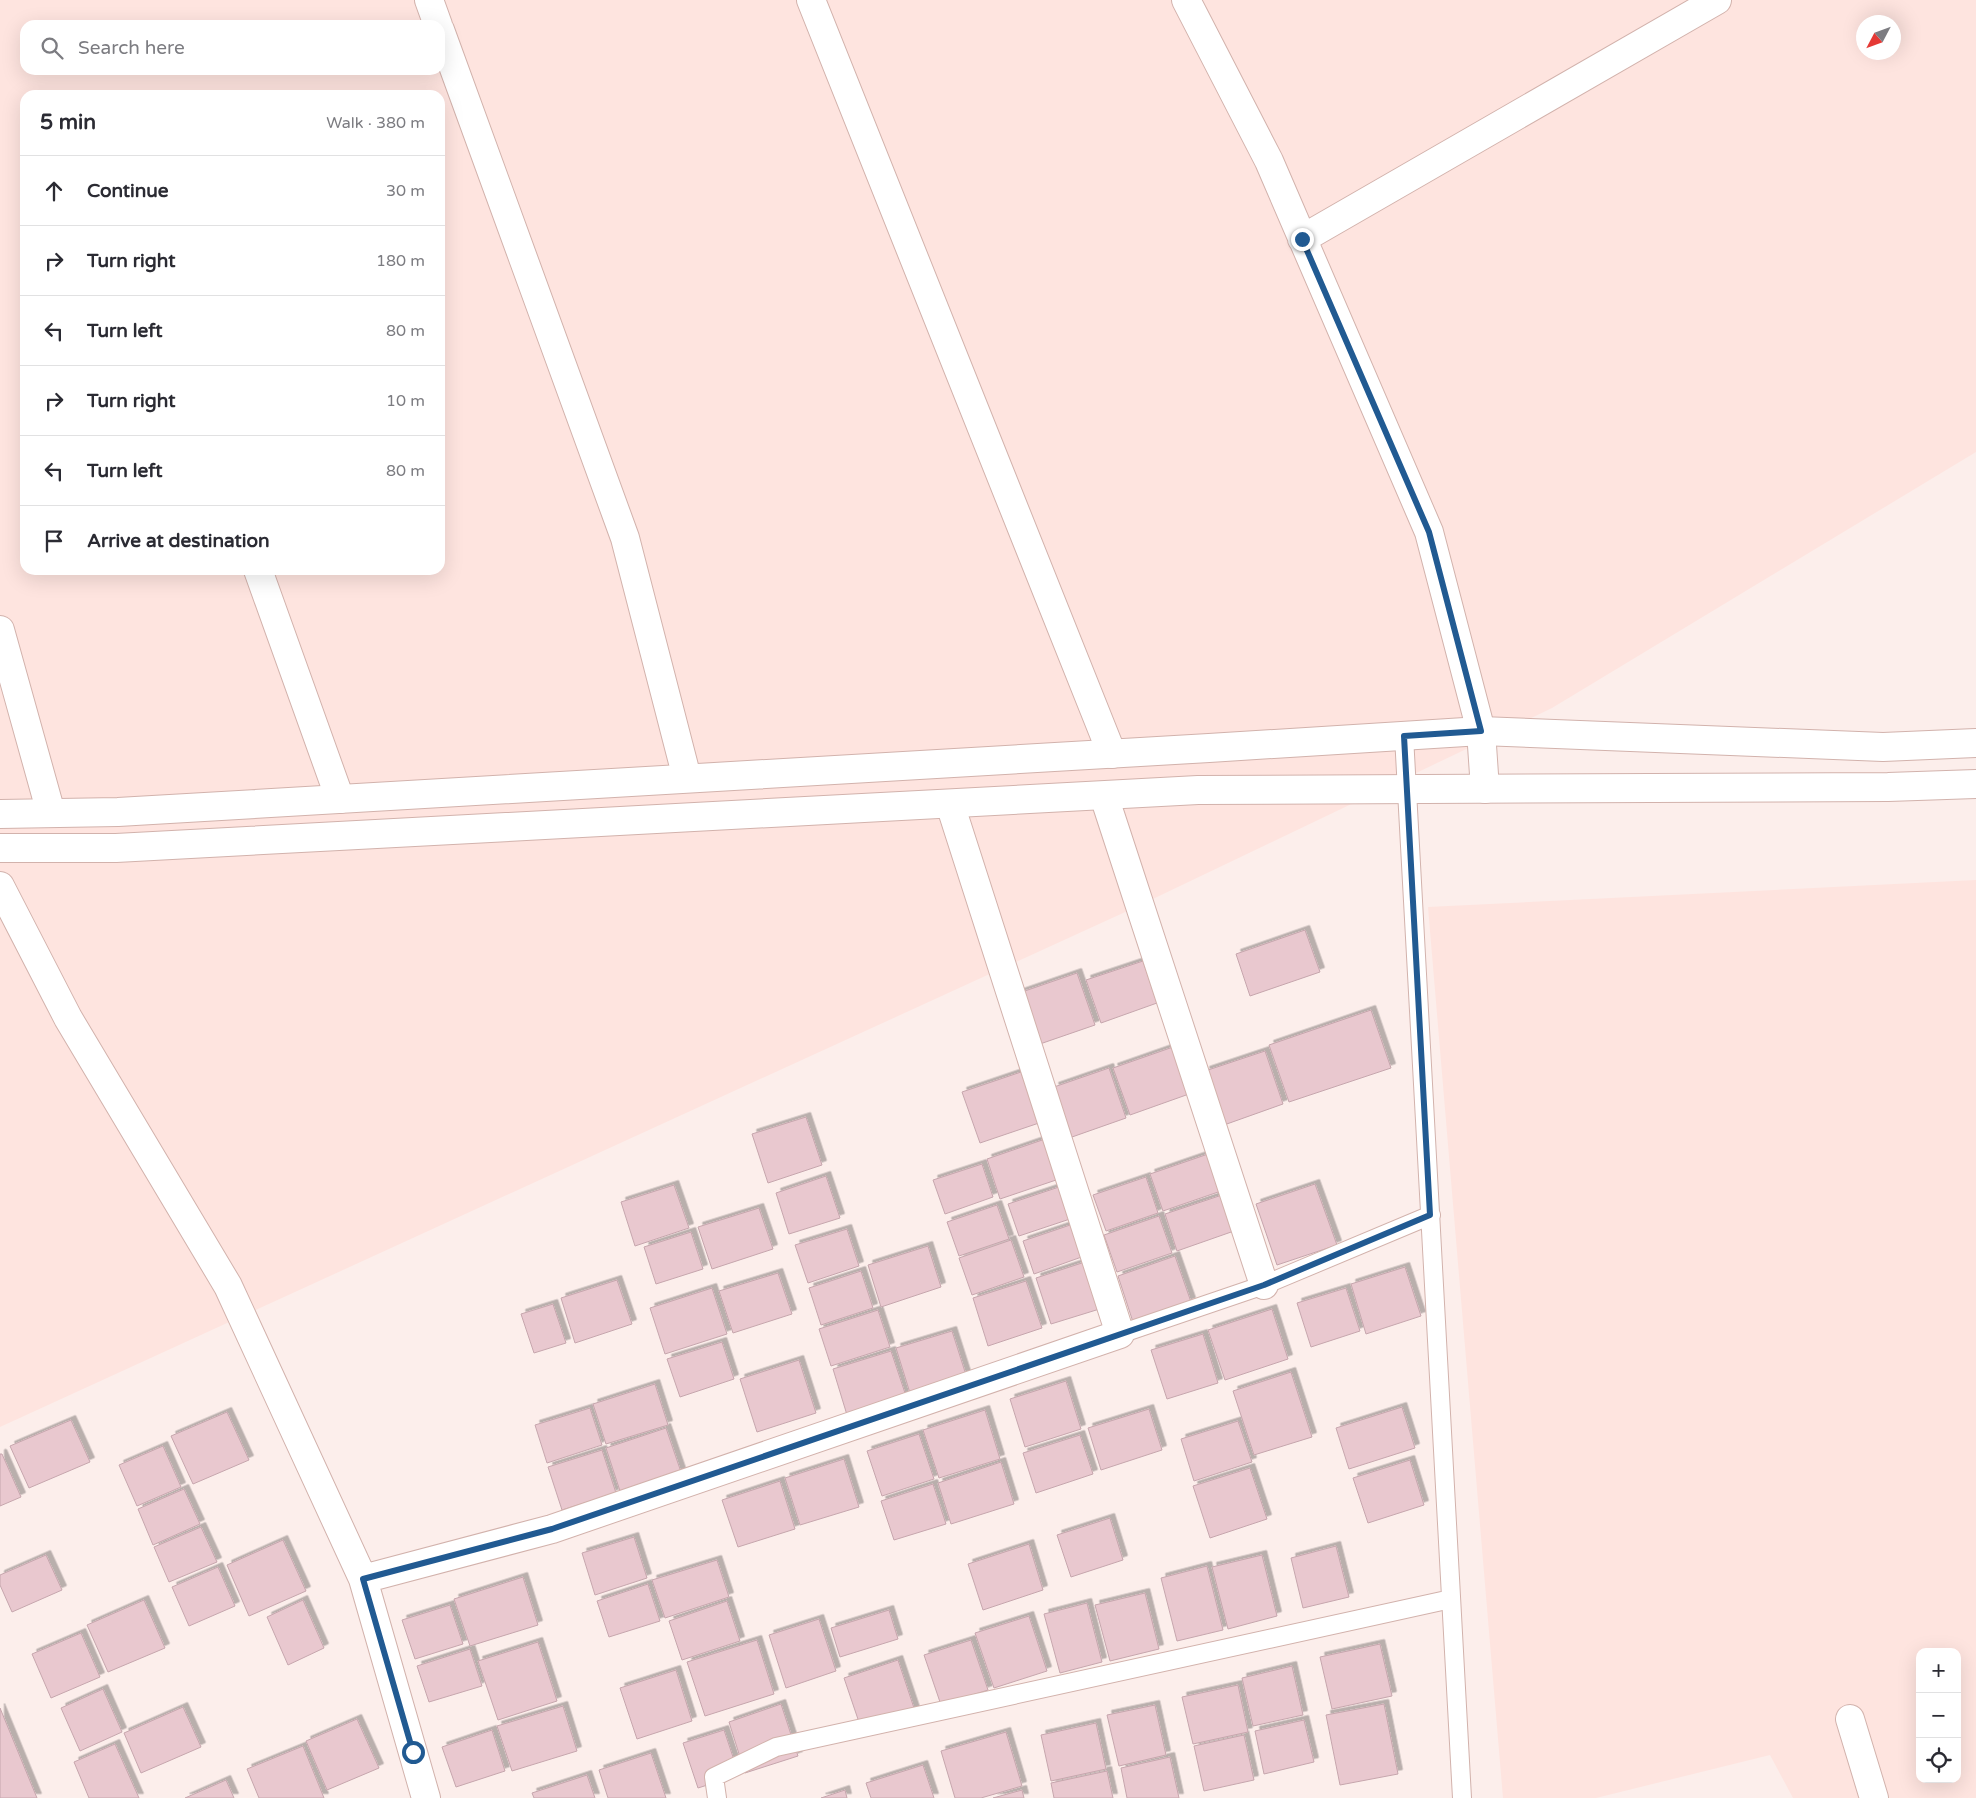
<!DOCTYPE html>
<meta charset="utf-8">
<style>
:root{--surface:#fff;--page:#f2f2f3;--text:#2b2b33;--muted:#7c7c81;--line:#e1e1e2}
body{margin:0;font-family:"Varela Round",sans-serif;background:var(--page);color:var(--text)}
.controls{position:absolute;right:15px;bottom:15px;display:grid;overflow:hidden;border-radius:10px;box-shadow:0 5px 20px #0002}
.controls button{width:45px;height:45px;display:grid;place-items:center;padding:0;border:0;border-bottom:1px solid var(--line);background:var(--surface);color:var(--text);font:25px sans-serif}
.compass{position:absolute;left:1856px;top:15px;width:45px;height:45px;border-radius:50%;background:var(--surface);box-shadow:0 5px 20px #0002;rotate:229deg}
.stop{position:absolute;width:15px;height:15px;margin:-11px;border:4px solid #215a92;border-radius:50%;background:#fff}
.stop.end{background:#215a92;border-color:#fff;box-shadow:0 1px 5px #0008}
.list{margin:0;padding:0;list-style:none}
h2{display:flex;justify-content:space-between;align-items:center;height:65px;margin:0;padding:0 20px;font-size:21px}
h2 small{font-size:16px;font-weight:400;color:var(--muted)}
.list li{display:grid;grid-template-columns:32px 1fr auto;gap:15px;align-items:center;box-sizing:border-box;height:70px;padding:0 20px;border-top:1px solid var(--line)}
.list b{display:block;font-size:19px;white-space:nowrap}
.list em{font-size:16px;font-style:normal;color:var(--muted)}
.icon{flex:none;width:28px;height:28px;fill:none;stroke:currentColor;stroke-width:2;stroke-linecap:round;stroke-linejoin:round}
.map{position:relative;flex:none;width:1976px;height:1798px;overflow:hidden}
.search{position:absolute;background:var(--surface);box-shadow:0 5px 20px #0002;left:20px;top:20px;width:425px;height:55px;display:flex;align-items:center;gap:12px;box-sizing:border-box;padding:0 18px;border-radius:15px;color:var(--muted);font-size:19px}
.panel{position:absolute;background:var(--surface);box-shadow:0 5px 20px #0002;left:20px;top:90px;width:425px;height:485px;border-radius:15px}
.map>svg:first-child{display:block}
.built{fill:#fee4df;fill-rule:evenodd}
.building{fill:#e9c8cf;stroke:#c6a6ad;filter:url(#shadow)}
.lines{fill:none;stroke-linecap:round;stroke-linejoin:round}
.service-casing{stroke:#d2b2ac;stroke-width:20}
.minor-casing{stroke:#d2b2ac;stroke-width:30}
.tertiary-casing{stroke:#d2b2ac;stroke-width:30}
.service{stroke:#fff;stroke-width:18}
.minor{stroke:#fff;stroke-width:28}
.tertiary{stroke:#fff;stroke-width:28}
.route{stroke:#215a92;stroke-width:6}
</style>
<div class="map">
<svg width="1976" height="1798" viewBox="0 0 1976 1798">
<defs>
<filter id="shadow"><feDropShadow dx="4.5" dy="-4.5" stdDeviation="0" flood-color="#0004"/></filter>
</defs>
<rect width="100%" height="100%" fill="#fceeeb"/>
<!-- built -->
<path class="built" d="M0 0H1976V452L1552 708 1134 908 0 1427ZM1864 22H1894V52H1864ZM25 25H440V70H25ZM25 95H440V570H25Z
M1976 880V1798H1793L1770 1755 1596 1798H1503L1428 907ZM1920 1652H1957V1779H1920Z"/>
<!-- building -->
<path class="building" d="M1305 930 1320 972 1250 996 1236 954Z
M1143 961 1157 1003 1101 1023 1086 980Z
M1077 973 1095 1025 1037 1045 1019 993Z
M1371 1010 1391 1068 1289 1102 1269 1045Z
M1173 1047 1189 1094 1130 1115 1113 1068Z
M1265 1051 1283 1104 1224 1125 1205 1071Z
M1109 1068 1126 1118 1072 1137 1054 1087Z
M1021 1072 1039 1123 980 1143 962 1092Z
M806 1117 822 1165 768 1183 752 1134Z
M1048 1138 1062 1178 1000 1199 987 1159Z
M1211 1153 1224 1190 1163 1211 1150 1174Z
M982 1164 993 1197 945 1214 933 1180Z
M826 1176 840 1218 789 1234 776 1193Z
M1146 1177 1158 1213 1106 1231 1093 1195Z
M1315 1184 1337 1245 1277 1265 1256 1204Z
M674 1185 689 1228 635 1246 621 1202Z
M1062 1186 1073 1218 1019 1236 1008 1204Z
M1222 1195 1234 1231 1177 1251 1165 1214Z
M997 1205 1009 1239 959 1256 947 1222Z
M759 1208 773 1249 712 1269 698 1227Z
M1159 1216 1172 1253 1117 1272 1104 1235Z
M1079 1222 1090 1254 1034 1274 1023 1241Z
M847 1229 859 1266 808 1283 795 1245Z
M691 1232 703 1269 656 1284 644 1247Z
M1011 1240 1024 1277 972 1295 959 1258Z
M928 1246 941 1287 881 1307 868 1265Z
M1175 1256 1191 1302 1133 1322 1118 1276Z
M1091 1260 1106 1307 1051 1324 1036 1278Z
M1405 1267 1421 1316 1366 1334 1351 1284Z
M861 1271 873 1308 821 1325 809 1288Z
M778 1273 792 1314 733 1333 719 1291Z
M617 1280 632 1324 575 1343 561 1298Z
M1026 1281 1042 1328 988 1346 973 1298Z
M712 1288 727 1334 665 1354 650 1308Z
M1346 1288 1360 1331 1311 1347 1297 1303Z
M553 1304 566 1343 534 1353 521 1314Z
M1272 1309 1288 1359 1225 1380 1208 1330Z
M878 1310 890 1347 831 1366 819 1329Z
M952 1331 966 1375 910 1393 896 1348Z
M1203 1334 1218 1383 1167 1399 1151 1350Z
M722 1342 734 1379 680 1397 667 1359Z
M891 1351 906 1396 847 1415 833 1369Z
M799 1360 816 1413 757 1432 740 1379Z
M1291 1372 1312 1437 1254 1455 1233 1391Z
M1066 1381 1081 1429 1025 1447 1010 1399Z
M655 1384 668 1425 606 1444 593 1404Z
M1402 1407 1415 1448 1349 1469 1336 1428Z
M590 1408 602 1445 547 1463 535 1425Z
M1149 1409 1162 1450 1101 1470 1088 1428Z
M985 1410 1000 1459 939 1478 923 1430Z
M227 1412 249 1460 193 1484 171 1436Z
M71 1420 90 1462 29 1488 10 1446Z
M1238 1421 1252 1462 1194 1481 1181 1439Z
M666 1428 682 1475 621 1494 606 1448Z
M919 1434 934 1479 882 1496 867 1451Z
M1080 1435 1093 1474 1036 1493 1023 1453Z
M163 1446 181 1487 137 1506 119 1465Z
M602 1450 616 1493 562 1510 548 1467Z
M0 1454H2L21 1497 0 1506Z
M844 1459 859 1507 800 1525 785 1478Z
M1410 1460 1424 1505 1368 1523 1353 1478Z
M1001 1462 1014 1504 951 1524 938 1483Z
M1250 1468 1267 1519 1210 1538 1193 1486Z
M780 1481 795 1529 738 1547 722 1500Z
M933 1484 946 1524 894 1540 881 1501Z
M184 1489 200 1524 153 1545 138 1509Z
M1110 1518 1123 1560 1071 1577 1057 1535Z
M201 1527 217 1562 169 1582 154 1547Z
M634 1537 647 1578 595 1595 582 1553Z
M283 1540 306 1591 249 1616 227 1565Z
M1029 1544 1043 1590 983 1610 968 1564Z
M1336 1546 1349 1597 1303 1608 1291 1558Z
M46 1555 62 1590 12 1612 0 1585V1575Z
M1262 1555 1277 1616 1228 1629 1212 1567Z
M717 1560 729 1597 665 1618 652 1580Z
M1207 1566 1223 1630 1177 1641 1161 1578Z
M218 1567 235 1606 189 1626 172 1587Z
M523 1577 538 1625 470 1646 454 1599Z
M648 1584 660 1621 609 1637 597 1601Z
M1145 1593 1159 1649 1110 1661 1095 1605Z
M144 1600 165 1648 108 1672 87 1625Z
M303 1600 324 1648 288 1665 267 1617Z
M727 1601 740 1641 682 1660 669 1621Z
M1087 1603 1102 1662 1060 1673 1044 1614Z
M450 1605 463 1644 415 1659 402 1620Z
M889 1610 898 1639 840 1657 831 1628Z
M1029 1616 1047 1671 994 1688 975 1633Z
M819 1619 836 1671 786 1688 769 1635Z
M81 1633 100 1677 51 1698 32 1654Z
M757 1640 774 1694 705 1716 687 1662Z
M971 1640 988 1690 941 1705 924 1655Z
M538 1642 557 1701 498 1720 478 1661Z
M1380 1644 1392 1696 1332 1709 1320 1657Z
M470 1649 482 1686 429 1702 417 1666Z
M898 1660 917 1717 863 1734 844 1678Z
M1292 1666 1303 1715 1253 1726 1242 1678Z
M676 1670 692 1721 637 1739 620 1688Z
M1238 1685 1248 1732 1193 1744 1182 1697Z
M103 1689 122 1732 80 1751 61 1708Z
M781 1704 798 1756 745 1773 729 1722Z
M1384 1704 1398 1774 1340 1785 1326 1715Z
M1155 1705 1166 1755 1119 1766 1107 1715Z
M563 1706 577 1751 512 1771 497 1726Z
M183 1707 201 1747 141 1773 124 1733Z
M0 1708 37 1798H0Z
M357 1719 379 1768 327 1790 306 1741Z
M1304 1720 1314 1762 1264 1774 1255 1731Z
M1096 1723 1106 1769 1051 1781 1041 1735Z
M492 1730 505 1771 456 1787 442 1747Z
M724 1730 739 1775 698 1788 683 1743Z
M1006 1732 1022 1786 981 1798H955L941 1751Z
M1244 1735 1254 1780 1204 1791 1194 1746Z
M115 1744 139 1798H89L74 1762Z
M303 1746 324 1798H259L247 1769Z
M651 1753 666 1798H608L599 1770Z
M1170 1757 1179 1798H1127L1121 1768Z
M923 1765 934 1798H871L866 1783Z
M1107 1771 1113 1798H1054L1051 1783Z
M587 1775 595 1798H534L532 1793Z
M226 1780 234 1798H185Z
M845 1790 847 1798H821Z
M1022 1790 1024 1798H993Z"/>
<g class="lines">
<!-- service casing -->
<g class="service-casing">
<path id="service" d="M1404 736 1462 1798
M1120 1334 1264 1285 1431 1215
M717 1798 714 1777 776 1747 1451 1599"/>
</g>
<!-- minor casing -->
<g class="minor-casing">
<path id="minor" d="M429 0 438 25
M811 0 1112 754
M1186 0 1269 161 1429 532 1481 731 1485 789
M440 30 625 538 687 778
M1302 239 1717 0
M258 570 340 799
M0 630 51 813
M1104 796 1264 1285
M0 886 68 1018 228 1286 363 1579 426 1798
M363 1579 552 1529 1120 1334 950 804
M1850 1719 1874 1798"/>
</g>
<!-- tertiary casing -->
<g class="tertiary-casing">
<path id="tertiary" d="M0 814 118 812 1209 748 1481 731 1883 747 1976 743
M0 848H116L1198 790 1888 787 1976 784"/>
</g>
<!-- service -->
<use href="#service" class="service"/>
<!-- minor -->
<use href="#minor" class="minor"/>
<!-- tertiary -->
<use href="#tertiary" class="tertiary"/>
</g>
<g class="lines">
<!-- route -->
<path class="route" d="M413 1752 363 1579 552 1529 1264 1285 1430 1215 1404 736 1481 731 1429 532 1302 239"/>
</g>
</svg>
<div class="controls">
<button>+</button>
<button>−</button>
<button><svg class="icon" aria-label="locate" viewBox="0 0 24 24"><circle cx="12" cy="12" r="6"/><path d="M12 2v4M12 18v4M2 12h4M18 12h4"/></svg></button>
</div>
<svg class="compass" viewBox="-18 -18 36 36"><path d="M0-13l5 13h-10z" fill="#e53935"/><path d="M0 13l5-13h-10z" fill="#7c7c81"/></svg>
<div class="stop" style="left:413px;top:1752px"></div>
<div class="stop end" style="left:1302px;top:239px"></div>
<div class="search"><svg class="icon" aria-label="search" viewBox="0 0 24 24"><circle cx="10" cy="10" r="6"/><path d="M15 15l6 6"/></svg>Search here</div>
<section class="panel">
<h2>5 min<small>Walk · 380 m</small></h2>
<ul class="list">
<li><svg class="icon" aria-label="ahead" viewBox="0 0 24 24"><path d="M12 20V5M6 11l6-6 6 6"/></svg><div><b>Continue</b></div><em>30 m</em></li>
<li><svg class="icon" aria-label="right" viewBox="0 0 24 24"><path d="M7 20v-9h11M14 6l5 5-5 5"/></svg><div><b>Turn right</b></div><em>180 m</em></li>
<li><svg class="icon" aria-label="left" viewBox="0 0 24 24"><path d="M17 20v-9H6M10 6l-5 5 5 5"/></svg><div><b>Turn left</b></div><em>80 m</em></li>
<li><svg class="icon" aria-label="right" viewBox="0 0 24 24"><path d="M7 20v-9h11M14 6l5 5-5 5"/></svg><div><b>Turn right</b></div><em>10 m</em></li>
<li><svg class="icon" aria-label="left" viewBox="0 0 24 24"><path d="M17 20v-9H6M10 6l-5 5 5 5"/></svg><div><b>Turn left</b></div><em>80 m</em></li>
<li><svg class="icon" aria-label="arrive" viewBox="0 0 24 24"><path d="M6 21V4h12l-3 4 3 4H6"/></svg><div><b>Arrive at destination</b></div></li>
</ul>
</section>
</div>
